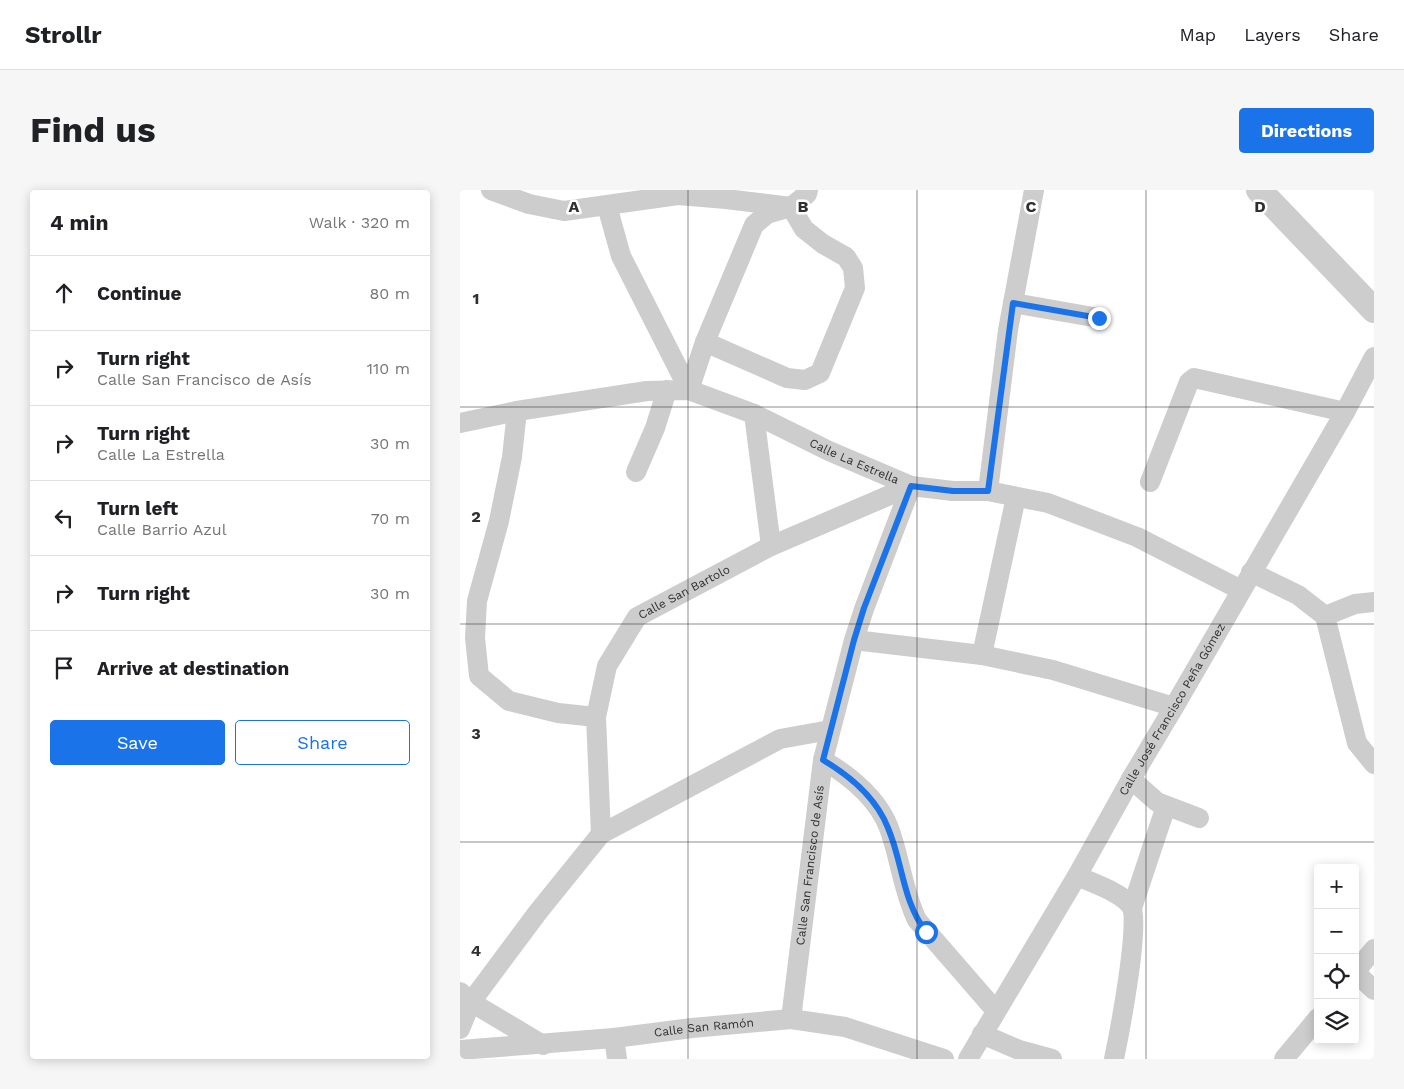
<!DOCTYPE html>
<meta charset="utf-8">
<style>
:root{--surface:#fff;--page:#f6f6f6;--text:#202124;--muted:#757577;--line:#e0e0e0;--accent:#1a73e8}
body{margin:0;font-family:"Work Sans",sans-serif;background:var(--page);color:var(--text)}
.controls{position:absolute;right:15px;bottom:15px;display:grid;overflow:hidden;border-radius:5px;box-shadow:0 2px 12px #0003}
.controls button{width:45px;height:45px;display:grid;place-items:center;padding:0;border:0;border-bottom:1px solid var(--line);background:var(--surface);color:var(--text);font:25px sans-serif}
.stop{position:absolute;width:15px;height:15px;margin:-11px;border:4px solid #1a73e8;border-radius:50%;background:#fff}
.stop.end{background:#1a73e8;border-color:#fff;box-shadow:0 1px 5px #0008}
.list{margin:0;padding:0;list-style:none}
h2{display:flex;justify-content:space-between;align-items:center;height:65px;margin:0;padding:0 20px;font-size:21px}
h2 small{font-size:16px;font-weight:400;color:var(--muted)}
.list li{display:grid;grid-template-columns:32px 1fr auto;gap:15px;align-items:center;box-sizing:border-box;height:75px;padding:0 20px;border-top:1px solid var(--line)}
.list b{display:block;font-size:19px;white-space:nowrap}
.list p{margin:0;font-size:16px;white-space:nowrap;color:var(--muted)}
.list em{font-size:16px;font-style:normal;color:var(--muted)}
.actions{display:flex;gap:10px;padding:15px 20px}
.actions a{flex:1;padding:11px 0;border:1px solid var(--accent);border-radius:5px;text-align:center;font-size:18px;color:var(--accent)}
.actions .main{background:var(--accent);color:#fff}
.icon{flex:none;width:28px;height:28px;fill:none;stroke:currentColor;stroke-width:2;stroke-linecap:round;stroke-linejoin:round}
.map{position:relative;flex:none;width:914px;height:869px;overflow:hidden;border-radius:5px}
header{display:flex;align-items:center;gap:30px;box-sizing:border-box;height:70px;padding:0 25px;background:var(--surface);border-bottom:1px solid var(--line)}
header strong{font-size:24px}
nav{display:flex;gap:28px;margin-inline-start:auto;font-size:18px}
.intro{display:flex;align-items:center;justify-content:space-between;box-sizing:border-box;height:120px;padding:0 30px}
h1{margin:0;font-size:35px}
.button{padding:12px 22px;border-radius:5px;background:var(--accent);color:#fff;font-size:18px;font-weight:700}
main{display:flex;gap:30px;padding:0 30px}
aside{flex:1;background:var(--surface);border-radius:5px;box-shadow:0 2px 12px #0003}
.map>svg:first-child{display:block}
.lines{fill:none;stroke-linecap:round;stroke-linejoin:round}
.minor{stroke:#cdcdcd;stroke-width:20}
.tertiary{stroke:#cdcdcd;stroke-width:26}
.route{stroke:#1a73e8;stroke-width:6}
.grid{fill:none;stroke:#303030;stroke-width:1;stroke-opacity:0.55}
.labels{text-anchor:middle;stroke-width:5;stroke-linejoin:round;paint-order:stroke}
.street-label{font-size:12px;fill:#303030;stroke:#fff}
.grid-label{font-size:16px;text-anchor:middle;font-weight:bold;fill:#303030;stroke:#fff;stroke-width:5;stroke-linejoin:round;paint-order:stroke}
</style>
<header>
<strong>Strollr</strong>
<nav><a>Map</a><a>Layers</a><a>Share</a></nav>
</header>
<div class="intro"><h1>Find us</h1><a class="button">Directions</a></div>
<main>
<aside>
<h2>4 min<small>Walk · 320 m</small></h2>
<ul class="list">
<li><svg class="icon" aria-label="ahead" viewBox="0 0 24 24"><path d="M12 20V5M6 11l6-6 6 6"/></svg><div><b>Continue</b></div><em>80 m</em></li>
<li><svg class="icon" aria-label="right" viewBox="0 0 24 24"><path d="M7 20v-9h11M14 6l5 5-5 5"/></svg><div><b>Turn right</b><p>Calle San Francisco de Asís</p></div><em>110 m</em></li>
<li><svg class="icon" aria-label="right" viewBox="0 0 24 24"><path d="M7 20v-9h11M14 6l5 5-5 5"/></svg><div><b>Turn right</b><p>Calle La Estrella</p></div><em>30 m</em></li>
<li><svg class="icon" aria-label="left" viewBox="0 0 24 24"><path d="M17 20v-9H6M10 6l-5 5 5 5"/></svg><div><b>Turn left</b><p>Calle Barrio Azul</p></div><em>70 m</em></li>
<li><svg class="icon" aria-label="right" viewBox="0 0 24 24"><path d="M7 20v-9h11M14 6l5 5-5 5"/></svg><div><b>Turn right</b></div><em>30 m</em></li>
<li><svg class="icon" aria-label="arrive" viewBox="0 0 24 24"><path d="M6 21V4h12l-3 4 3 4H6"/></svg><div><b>Arrive at destination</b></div></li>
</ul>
<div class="actions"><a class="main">Save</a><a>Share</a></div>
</aside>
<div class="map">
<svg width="914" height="869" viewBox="0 0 914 869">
<rect width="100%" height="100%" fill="#fff"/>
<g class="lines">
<!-- minor -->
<g class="minor">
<path d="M31 0 69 14 104 21 218 5 266 9 331 17 344 39 363 54 386 67 393 78 395 98 360 183 345 190 327 188 245 152"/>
<path d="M147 16 161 66 229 200"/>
<path d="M553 113 639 128"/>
<path d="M229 200 245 152 294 35 307 24 331 17 347 4 348 0"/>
<path d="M57 221 52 267 39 331 17 411 15 448 19 486 49 511 98 523 136 527"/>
<path d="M294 224 311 356"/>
<path id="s1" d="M0 233 57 221 187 201 229 200 294 224 369 261 451 296 493 301H528L588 313 677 347 781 400"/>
<path d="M176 282 195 238 207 200"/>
<path d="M690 292 729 192 734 188 885 222"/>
<path d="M528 301 548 140 574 0"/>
<path d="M791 382 838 405 865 426 897 553 914 574"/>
<path d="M865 426 895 414 914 412"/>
<path d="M394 450 522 465 593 480 714 517"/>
<path d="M522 465 556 307"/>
<path d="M363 570C390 586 417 607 429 638 440 668 443 701 457 730L536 821"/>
<path d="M671 589 697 612 739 628"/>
<path id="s2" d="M141 644 136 527 147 476 177 427 311 356 451 296"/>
<path d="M617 686C632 693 661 702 671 716 681 731 659 845 654 869"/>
<path d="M672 718 706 616"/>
<path d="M895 782 914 759"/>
<path d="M895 782 914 800"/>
<path d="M0 802 11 812 83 855"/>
<path id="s3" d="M331 829 363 570 394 450 404 419 451 296"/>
<path d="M0 839 11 812 78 722 141 644 320 549 370 540"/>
<path d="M522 844 559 860 592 869"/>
<path d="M154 848 157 869"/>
<path id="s4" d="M0 860 154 848 232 838 331 829 385 837 484 869"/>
<path id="s5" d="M508 869 617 686 671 589 714 517 885 222 914 167"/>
<path d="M824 869 858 828"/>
</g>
<!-- tertiary -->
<path class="tertiary" d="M799 0 914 120"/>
</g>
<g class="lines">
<!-- route -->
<path class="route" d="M466 742C442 710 443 673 428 638 416 607 390 586 363 570L394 450 404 418 451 296 493 301H528L553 113 639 128"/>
</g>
<!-- grid -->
<path class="grid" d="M228 0V869M457 0V869M686 0V869M0 217H914M0 434H914M0 652H914"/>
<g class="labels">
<!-- street labels -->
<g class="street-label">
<text dy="4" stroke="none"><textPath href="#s1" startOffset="412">Calle La Estrella</textPath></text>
<text dy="4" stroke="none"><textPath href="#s2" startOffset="280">Calle San Bartolo</textPath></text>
<text dy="4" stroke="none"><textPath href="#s5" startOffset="405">Calle José Francisco Peña Gómez</textPath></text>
<text dy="4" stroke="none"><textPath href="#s3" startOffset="155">Calle San Francisco de Asís</textPath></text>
<text dy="4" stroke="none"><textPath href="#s4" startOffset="245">Calle San Ramón</textPath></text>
</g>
</g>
<g class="grid-label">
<text x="114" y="22">A</text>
<text x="343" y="22">B</text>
<text x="571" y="22">C</text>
<text x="800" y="22">D</text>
<text x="16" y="114">1</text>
<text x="16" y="332">2</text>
<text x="16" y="549">3</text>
<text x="16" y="766">4</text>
</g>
</svg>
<div class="controls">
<button>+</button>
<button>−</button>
<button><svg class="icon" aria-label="locate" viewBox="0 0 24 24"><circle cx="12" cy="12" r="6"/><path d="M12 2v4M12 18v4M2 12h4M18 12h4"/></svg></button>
<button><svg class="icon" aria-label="layers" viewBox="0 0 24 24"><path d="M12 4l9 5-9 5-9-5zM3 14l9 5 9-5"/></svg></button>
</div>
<div class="stop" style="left:466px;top:742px"></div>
<div class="stop end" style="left:639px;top:128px"></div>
</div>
</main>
